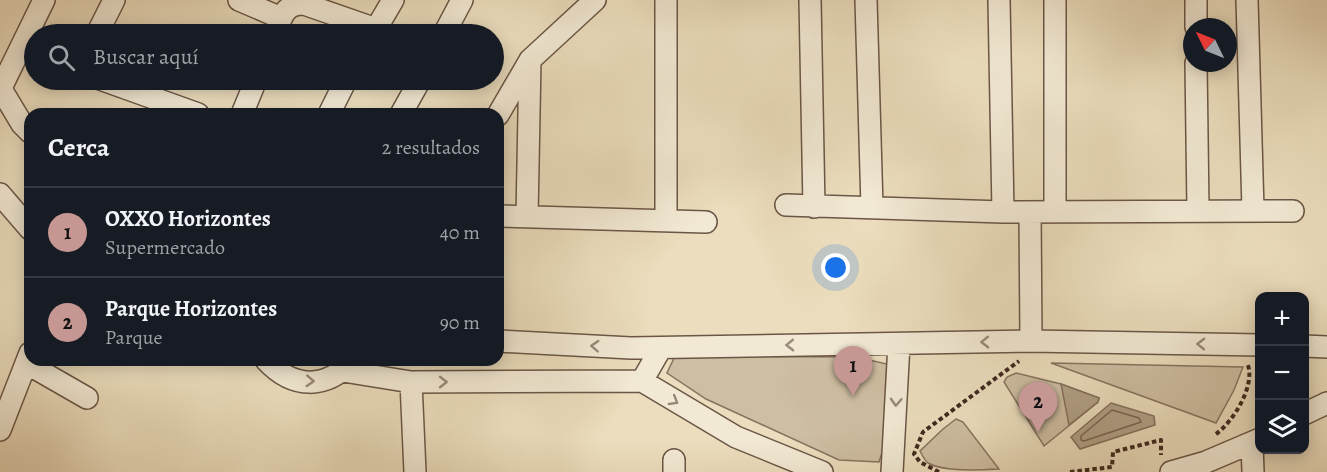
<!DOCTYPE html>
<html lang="es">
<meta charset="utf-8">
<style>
:root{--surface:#171b24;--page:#242831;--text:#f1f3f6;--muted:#9ea1a6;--line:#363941;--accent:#c59692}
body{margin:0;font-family:Alegreya,serif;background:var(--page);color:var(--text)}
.controls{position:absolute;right:18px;bottom:18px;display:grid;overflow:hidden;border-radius:12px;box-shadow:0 3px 15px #0003}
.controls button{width:54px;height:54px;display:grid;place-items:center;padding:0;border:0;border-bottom:2px solid var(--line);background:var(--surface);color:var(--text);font:30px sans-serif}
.compass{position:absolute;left:1183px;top:18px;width:54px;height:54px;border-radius:50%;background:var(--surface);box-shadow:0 3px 15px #0003;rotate:313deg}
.you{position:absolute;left:836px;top:268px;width:21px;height:21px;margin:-15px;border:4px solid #fff;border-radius:50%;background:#1a73e8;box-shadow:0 0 0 9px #1a73e833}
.badge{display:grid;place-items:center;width:39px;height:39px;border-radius:50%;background:var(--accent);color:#111;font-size:20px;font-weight:700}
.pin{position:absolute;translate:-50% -50px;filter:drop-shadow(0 2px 3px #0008)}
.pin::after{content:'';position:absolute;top:32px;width:21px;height:18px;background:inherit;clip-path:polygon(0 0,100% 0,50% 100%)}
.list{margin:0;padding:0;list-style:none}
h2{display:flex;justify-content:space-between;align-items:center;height:78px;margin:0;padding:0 24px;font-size:26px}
h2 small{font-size:20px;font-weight:400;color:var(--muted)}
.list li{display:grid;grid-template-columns:39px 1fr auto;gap:18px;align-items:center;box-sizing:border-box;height:90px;padding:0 24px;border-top:2px solid var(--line)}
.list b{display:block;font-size:22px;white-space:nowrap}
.list p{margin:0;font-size:20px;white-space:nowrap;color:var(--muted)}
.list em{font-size:20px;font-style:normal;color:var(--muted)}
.icon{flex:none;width:33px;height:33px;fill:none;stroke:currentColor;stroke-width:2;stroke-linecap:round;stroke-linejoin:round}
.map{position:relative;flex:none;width:1327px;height:472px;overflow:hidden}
.search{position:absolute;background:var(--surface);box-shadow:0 3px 15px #0003;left:24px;top:24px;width:480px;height:66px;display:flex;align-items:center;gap:15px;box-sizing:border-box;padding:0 21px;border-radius:33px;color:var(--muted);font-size:22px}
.panel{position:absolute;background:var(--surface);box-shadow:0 3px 15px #0003;left:24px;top:108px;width:480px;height:258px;border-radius:18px}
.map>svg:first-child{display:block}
.green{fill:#cebea2;stroke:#877460;stroke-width:1.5}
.water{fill:#b1a087;stroke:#84705d;stroke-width:1.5}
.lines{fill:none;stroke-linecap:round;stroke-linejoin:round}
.shore{stroke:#786453;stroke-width:1.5}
.street-casing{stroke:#6b5646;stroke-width:24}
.path{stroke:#40291f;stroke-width:4;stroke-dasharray:4.5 3;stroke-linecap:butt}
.street{stroke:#f2e9d4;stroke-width:21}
.oneway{stroke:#99897a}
</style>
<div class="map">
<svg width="1327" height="472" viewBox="0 0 1327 472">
<rect width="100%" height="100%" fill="#ebddbd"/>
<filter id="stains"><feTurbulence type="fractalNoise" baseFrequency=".00333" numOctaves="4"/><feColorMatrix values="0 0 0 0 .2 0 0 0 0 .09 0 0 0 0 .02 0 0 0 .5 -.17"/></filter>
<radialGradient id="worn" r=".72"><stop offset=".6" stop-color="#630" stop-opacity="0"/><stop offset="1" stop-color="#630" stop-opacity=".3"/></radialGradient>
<!-- green -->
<path class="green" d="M675 356 856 357 887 364 892 422 879 462 839 460 706 399 667 373Z
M1051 363 1243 367 1234 390 1216 423Z
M1016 373 1061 384 1099 398 1098 402 1044 446 1004 382 1007 377Z
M956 419 963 422 999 469C980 470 944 472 928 463 925 461 922 455 920 451L943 429Z"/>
<!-- water -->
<path class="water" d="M1061 384 1099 398 1098 402 1069 425Z
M1111 403 1154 416 1155 425 1080 449 1071 437Z"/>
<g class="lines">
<!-- shore -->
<path class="shore" d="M1112 410 1139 418 1141 422 1084 441 1081 440V436Z"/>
<!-- street casing -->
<g class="street-casing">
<path id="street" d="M239 0 281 18
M666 0V219
M810 0 814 207
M866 0 872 207
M999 0 1003 212
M1196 0V27
M1247 0 1253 210
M97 34 114 0
M275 34C281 19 284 3 304 4L376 29
M373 34 393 0
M444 34 462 0
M1196 63 1198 210
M103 80 198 114
M1 89 22 124 30 132
M0 90 44 0
M242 114 256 80
M329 114 346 80
M401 114 420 80
M498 115 530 60 595 0
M0 194 30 229
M786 205 1003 212 1293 211
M1030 212 1031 341
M1055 212V0
M498 216 706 222
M527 216 530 60
M498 341 631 348 1031 341 1260 345
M1304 346 1327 347
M266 360C293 389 326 390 353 360
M26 363 87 398
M343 371 411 382 642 381 736 437 822 472
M642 381 661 348
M411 382 415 472
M1304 414 1327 403
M0 430 30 353
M1252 443 1253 472
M674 460V472
M892 472 899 344
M1171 472 1206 462 1260 439"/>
</g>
<!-- path -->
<path class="path" d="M1216 434C1233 422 1257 384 1247 363
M939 472 920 462 914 454 923 432 1019 361
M1070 472 1112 467 1113 452 1161 440V455"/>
<!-- street -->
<use href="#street" class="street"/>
</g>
<!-- one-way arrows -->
<defs><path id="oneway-chevron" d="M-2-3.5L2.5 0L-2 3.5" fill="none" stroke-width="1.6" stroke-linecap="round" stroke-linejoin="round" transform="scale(1.5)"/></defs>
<g class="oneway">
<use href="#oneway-chevron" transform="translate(985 342) rotate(179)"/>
<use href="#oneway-chevron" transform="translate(1201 344) rotate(-179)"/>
<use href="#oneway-chevron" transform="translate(790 345) rotate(179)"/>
<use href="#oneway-chevron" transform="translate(595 346) rotate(-177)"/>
<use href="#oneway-chevron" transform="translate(310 381) rotate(3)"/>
<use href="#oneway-chevron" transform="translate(443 382)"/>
<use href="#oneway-chevron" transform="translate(674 401) rotate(31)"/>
<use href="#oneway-chevron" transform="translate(896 402) rotate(93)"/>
</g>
<rect width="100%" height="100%" filter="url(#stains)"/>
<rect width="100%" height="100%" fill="url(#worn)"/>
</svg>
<div class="controls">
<button>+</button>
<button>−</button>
<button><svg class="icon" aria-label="layers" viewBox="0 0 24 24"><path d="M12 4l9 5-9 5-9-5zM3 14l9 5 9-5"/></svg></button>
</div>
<svg class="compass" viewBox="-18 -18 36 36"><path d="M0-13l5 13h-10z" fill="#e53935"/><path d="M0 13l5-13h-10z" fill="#9ea1a6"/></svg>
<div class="you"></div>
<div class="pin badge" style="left:853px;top:396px">1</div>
<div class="pin badge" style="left:1038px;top:432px">2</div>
<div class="search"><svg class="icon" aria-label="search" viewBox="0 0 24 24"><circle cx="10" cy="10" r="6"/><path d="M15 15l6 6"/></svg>Buscar aquí</div>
<section class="panel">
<h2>Cerca<small>2 resultados</small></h2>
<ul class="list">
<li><span class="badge">1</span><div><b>OXXO Horizontes</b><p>Supermercado</p></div><em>40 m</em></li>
<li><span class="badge">2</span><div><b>Parque Horizontes</b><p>Parque</p></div><em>90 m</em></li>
</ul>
</section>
</div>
